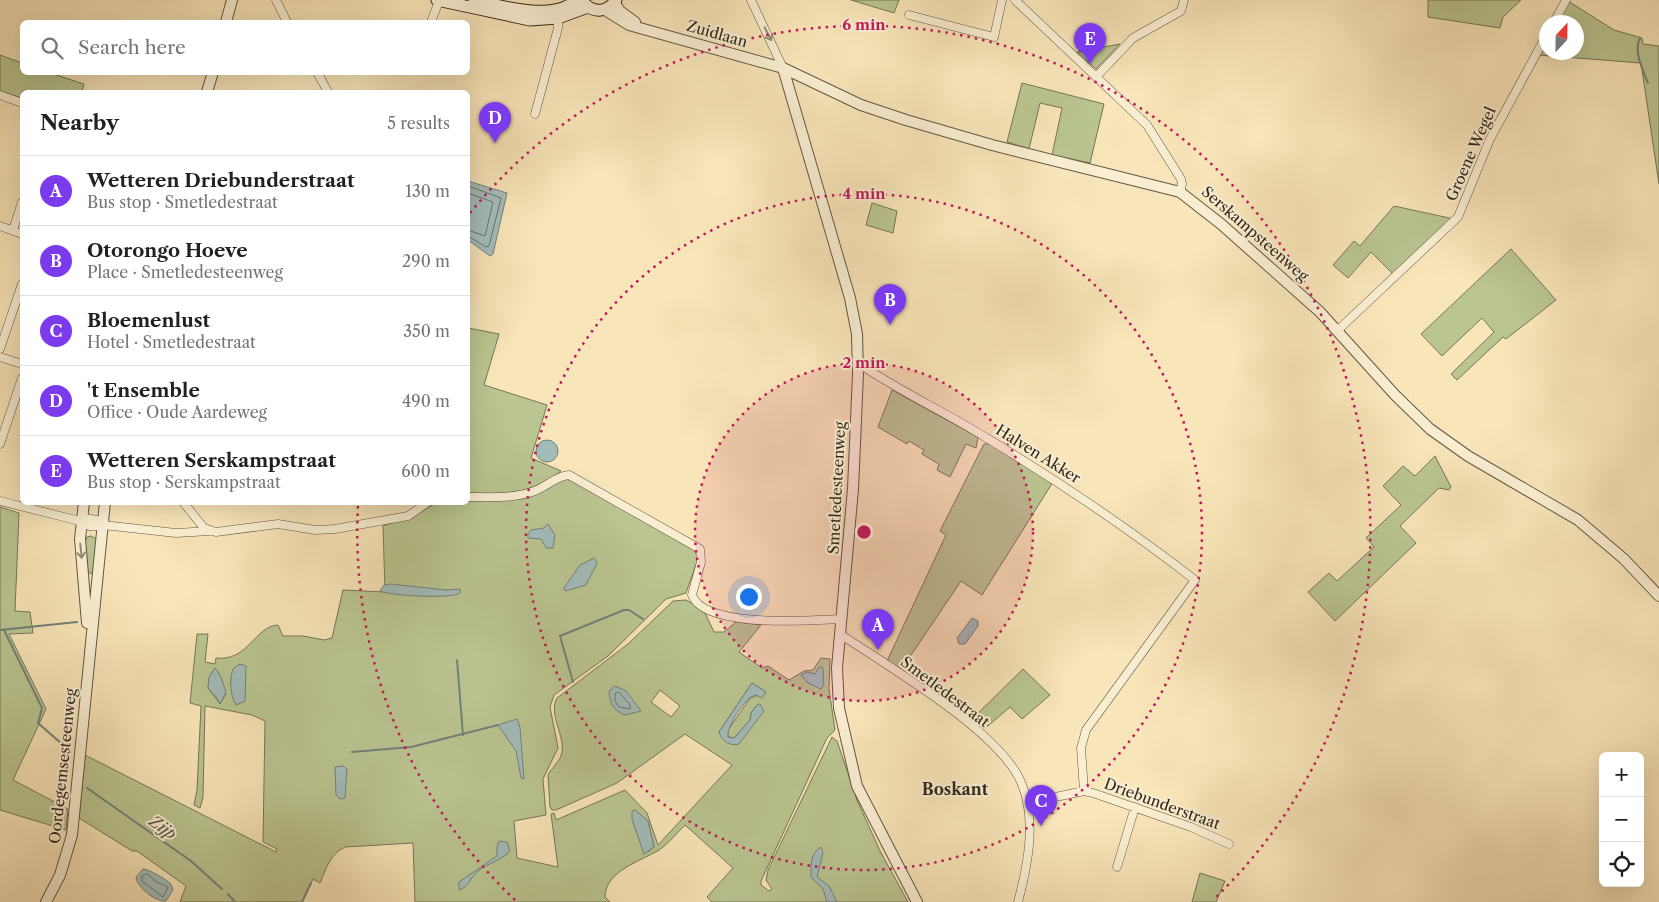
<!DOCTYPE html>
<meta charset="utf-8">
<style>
:root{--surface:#fff;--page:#f2f2f2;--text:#202124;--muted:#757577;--line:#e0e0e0;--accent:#7c3aed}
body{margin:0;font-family:"Libre Caslon Text",serif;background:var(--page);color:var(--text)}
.controls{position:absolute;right:15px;bottom:15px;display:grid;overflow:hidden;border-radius:8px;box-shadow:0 5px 20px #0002}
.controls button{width:45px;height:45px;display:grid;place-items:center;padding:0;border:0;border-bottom:1px solid var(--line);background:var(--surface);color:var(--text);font:25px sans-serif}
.compass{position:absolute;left:1539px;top:15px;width:45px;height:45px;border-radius:50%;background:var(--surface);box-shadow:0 5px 20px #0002;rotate:22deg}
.you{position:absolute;left:748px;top:596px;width:18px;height:18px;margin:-12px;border:4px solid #fff;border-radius:50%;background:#1a73e8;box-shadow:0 0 0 8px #1a73e833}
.badge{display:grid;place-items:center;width:32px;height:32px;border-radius:50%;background:var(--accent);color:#fff;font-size:16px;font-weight:700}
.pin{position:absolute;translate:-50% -41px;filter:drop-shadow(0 1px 2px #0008)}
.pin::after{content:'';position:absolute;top:26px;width:18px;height:15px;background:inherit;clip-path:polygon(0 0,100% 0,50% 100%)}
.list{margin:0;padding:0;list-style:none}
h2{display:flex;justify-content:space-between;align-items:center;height:65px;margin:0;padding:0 20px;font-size:21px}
h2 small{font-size:16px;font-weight:400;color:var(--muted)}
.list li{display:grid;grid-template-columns:32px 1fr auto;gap:15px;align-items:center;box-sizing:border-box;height:70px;padding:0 20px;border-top:1px solid var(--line)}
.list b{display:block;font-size:19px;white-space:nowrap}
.list p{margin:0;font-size:16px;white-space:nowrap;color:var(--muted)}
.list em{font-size:16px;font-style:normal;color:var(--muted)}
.icon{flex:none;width:28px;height:28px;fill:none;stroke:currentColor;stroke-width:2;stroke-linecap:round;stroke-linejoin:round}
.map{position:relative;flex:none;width:1659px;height:902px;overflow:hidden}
.search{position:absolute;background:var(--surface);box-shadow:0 5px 20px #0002;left:20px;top:20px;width:450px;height:55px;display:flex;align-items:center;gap:12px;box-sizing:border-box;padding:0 18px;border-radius:8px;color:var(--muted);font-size:19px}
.panel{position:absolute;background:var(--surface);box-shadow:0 5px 20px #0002;left:20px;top:90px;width:450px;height:415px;border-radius:8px}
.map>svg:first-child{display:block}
.green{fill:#bac591;stroke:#767656;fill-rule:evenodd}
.water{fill:#a2bcba;stroke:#75807b}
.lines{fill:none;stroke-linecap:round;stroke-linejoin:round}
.shore{stroke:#6a726b;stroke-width:1}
.stream{stroke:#75807b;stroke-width:2}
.minor-casing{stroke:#645643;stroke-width:9}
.tertiary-casing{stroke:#645643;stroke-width:12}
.secondary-casing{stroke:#32271c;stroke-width:13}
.minor{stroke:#faeed2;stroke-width:8}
.tertiary{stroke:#faeed2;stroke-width:10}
.secondary{stroke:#faeed2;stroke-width:11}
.oneway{stroke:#968a77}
.ring{fill:none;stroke:#c2185b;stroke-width:2.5;stroke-dasharray:2.5 5}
.labels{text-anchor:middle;stroke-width:4;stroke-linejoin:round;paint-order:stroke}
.street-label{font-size:15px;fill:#32271c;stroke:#faeed2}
.neighbourhood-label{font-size:16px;font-weight:bold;fill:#32271c;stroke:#faeed2}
.water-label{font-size:16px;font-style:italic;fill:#54544b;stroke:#faeed2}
.centre{fill:#c2185b;stroke:#faeed2;stroke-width:2.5}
.ring-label{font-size:15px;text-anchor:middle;font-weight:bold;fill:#c2185b;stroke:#faeed2;stroke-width:4;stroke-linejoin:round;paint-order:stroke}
</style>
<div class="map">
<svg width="1659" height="902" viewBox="0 0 1659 902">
<rect width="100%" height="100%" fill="#f8e5b9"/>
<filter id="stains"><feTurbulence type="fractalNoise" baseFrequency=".004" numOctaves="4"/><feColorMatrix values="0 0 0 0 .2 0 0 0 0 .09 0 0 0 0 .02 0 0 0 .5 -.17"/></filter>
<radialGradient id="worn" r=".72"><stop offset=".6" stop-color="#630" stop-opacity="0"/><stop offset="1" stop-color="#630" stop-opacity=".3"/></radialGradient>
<!-- green -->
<path class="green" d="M851 0H899L894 13Z
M1428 0H1521L1503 17 1500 28 1428 17Z
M1568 1 1614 30 1642 38 1643 44 1659 46V184L1641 63 1538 55 1546 40V52H1576V22H1556Z
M1120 44 1096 69 1077 52Z
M0 55 22 63V72L50 73 84 84 82 92H22V98L0 91Z
M1022 83 1104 104 1090 163 1052 155 1062 108 1040 103 1029 149 1007 142Z
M872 203 897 211 893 233 866 225Z
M1394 206 1454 219 1394 275 1371 252 1348 278 1333 265 1354 241 1360 246Z
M1511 249 1556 300 1506 339 1503 337 1457 380 1451 374 1494 332 1482 318 1442 356 1421 334Z
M468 328 499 334 484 385 547 405 531 458 561 471C530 495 505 494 468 493Z
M892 390 978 437 976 448 966 444 950 477 937 470 939 464 922 454 924 450 909 441 907 444 878 427Z
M984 444H991L1053 482 982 595 961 581 901 670 887 661 946 535 940 531Z
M1435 456 1451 487 1449 490 1439 488 1400 526 1416 543 1335 621 1308 592 1329 573 1337 581 1374 547 1366 538 1401 505 1383 486 1403 466 1415 476Z
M566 479 573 481 695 550 698 559 686 593 666 599 608 656 554 695 550 707 558 748 543 779 546 815 514 821 517 858 558 867 551 814 554 813 556 820 625 790 647 813 658 845 732 765 685 734 617 783 556 810H552L550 807 548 775C552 767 561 761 562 752 565 735 548 714 557 698L628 644 673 601 686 600 698 607 705 613 714 632H724L736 622 761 625 739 652 762 668 768 666 789 680 804 671 813 670 821 658 830 659 829 689 835 730 827 738 761 881V885L769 891 772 889 766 880 768 870 832 737 837 741 857 800 880 851 908 902H712L707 897 733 868 685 825C677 833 668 844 659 850 641 861 605 871 605 897L610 902H415L413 843 345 847C330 854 326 869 320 883L313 879 302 902H180L186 886 137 851H132L79 818 85 755 276 852 277 849 263 842 265 721 252 715 205 706 203 797 200 808 194 805 197 790 201 706 190 703 197 634H208L205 662 215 664 216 658C248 662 255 626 278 625L283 636H303L324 640 332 638 343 590 385 592 383 526 414 516 436 503 497 499ZM217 671 226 694 220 704 208 688 212 672ZM752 683 766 692 750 698 728 730V737L734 738 750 720 751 713 757 705 739 744 719 732ZM660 690 680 706 671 717 651 702ZM648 821 654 847 648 852 639 839 634 825Z
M0 507 19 513 15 611 30 612 33 633 9 634 46 709 13 780 68 809 66 830 0 810Z
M91 536 97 539 93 573 91 574 88 571 85 541 87 537Z
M1023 669 1050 695 1022 719 1010 707 982 731 971 720Z
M1200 873 1225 881 1216 902H1192Z"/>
<!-- water -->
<path class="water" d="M468 181 507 193 493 254 490 256 468 240Z
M536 451a11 11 0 1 1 22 0a11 11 0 1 1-22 0Z
M548 524 555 535 553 548H546L541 539 528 538V534L531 530 544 528Z
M594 558 597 563 586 585 565 591 564 588 580 565Z
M391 584 446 590 460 589V593C452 599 390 596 380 591L384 585Z
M972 618 978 621V626L965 644H959L957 638Z
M240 664 246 666 245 701 236 705C230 695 229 680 233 669Z
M819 667H822C825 672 822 678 824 684L821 689 808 683 801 675 807 672 815 674Z
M215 668 221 677 226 692 220 704 217 698 208 688 209 677Z
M752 683 766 692 762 698 756 695C746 696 726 727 728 737L734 738 750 720 751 713 757 705 760 704 764 711 739 744C730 747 721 740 719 732Z
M615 686 626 691 641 711 625 715C613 710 610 704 609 691Z
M517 719 520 727 524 779 521 778 516 751 498 725Z
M343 766 347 769 345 798 340 799 336 795 335 767Z
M635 810 648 821 654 847 644 854 632 819V811Z
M499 841 507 842 510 851C500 862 486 863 476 873 470 879 467 888 459 890V882L497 856V847Z
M821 847 823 853 817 877 829 886 837 902H827L823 889 811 877C811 866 810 853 821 847Z
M143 869C149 869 167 880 171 884L173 890 166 901C156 902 137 888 136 877Z"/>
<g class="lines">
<!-- shore -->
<path class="shore" d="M468 186 501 198 489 246 486 247 468 236
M468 193 493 202 485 236 468 230
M619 692 630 705V709L619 707 615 701V694Z
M148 874 155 881 168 887 163 897 142 881V876Z"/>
<!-- stream -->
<path class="stream" d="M1640 38C1633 51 1643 70 1648 83
M0 630 77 622
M4 630 42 708 38 723 71 752
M457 660 463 735
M573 682 560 636 624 610H629L643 619
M352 752 411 747 498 725
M87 788 191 861 222 889
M228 894 235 902
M302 902 311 883"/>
<!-- minor casing -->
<g class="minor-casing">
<path id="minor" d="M276 0 287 22
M751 0 783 68
M1015 0 1147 125 1181 179 1182 184 1180 192
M909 15 994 37 1002 0
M431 22 439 1
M1554 22 1566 0
M317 72 328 92
M1096 77 1133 38 1181 11 1184 0
M0 95 22 103
M535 114 558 28V18
M0 226 22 234
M13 230 22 202
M1338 330 1458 217 1490 139 1546 36
M0 349 22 284
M0 357 22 364
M858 363C899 391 943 411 985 437 1058 481 1128 528 1195 580L1086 730 1081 748 1084 791
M0 444 22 378
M468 497C491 497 516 499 537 490 548 485 557 476 569 475L700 549 701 562 692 595C704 629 812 620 842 619
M0 501 80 521C88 527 94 528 103 525L176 533 210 531
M183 502 204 528 216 532 278 524 315 530 335 529 408 516 428 502
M80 521 85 518 97 520 103 525
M840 634C889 667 998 730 1021 782 1037 819 1028 865 1018 902
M1027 803 1084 791 1093 793 1191 827 1229 844
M1117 867 1135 807"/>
</g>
<!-- tertiary casing -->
<g class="tertiary-casing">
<path id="tertiary" d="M614 2 620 11 635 22
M605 10 629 25 783 68 861 105 906 120 992 145 1180 192 1221 224 1320 312 1395 395 1430 429 1468 456 1578 520 1624 559 1659 596
M226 22 232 0
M783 68 850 298 857 334 858 374 853 489 837 668 839 708 857 786 917 902
M207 92 213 72
M84 502 80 539 87 623
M46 902 60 875 72 835 105 502"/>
</g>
<!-- secondary casing -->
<g class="secondary-casing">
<path id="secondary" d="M437 0 530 20 558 18 588 7
M474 0C500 6 554 22 576 0
M584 3C594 14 608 12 616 0"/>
</g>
<!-- minor -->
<use href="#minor" class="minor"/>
<!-- tertiary -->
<use href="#tertiary" class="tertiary"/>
<!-- secondary -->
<use href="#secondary" class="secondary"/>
</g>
<!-- one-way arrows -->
<defs><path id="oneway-shaft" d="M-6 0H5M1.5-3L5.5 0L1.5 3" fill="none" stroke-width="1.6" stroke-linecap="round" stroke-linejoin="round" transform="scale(1.25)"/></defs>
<g class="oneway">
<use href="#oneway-shaft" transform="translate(768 34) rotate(63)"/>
<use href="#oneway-shaft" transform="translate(81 551) rotate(84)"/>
</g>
<!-- distance rings -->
<circle cx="864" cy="532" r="169" fill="#c2185b" fill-opacity=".12"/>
<g class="ring">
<circle cx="864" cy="532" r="169"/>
<circle cx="864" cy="532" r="338"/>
<path d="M515 900A507 507 0 0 1 358 505M470 213A507 507 0 1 1 1213 900"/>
</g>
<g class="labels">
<!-- street labels -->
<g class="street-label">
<text transform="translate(717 34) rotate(16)" y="5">Zuidlaan</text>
<text transform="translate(1471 154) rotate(-66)" y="5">Groene Wegel</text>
<text transform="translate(1255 234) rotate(41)" y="5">Serskampsteenweg</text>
<text transform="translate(1038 454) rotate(32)" y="5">Halven Akker</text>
<text transform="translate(837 488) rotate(-87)" y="5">Smetledesteenweg</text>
<text transform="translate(945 692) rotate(37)" y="5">Smetledestraat</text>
<text transform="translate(63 766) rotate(-84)" y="5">Oordegemsesteenweg</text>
<text transform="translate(1162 804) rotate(20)" y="5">Driebunderstraat</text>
</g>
<!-- neighbourhood labels -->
<g class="neighbourhood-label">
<text x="955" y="795">Boskant</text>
</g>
<!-- water labels -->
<g class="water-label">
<text transform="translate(163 827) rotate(35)" y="6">Zijp</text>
</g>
</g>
<circle cx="864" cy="532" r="8" class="centre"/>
<g class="ring-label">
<text x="864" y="30">6 min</text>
<text x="864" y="199">4 min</text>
<text x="864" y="368">2 min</text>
</g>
<rect width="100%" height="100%" filter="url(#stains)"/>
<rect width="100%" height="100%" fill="url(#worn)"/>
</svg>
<div class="controls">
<button>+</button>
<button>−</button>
<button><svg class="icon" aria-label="locate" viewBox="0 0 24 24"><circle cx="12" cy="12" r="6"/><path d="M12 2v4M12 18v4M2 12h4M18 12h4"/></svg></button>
</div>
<svg class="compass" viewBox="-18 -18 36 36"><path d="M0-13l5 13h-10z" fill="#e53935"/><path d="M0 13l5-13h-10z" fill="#757577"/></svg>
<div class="you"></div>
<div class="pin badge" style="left:878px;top:650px">A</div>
<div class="pin badge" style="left:890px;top:325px">B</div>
<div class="pin badge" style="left:1041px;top:826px">C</div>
<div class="pin badge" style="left:495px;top:143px">D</div>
<div class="pin badge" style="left:1090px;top:64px">E</div>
<div class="search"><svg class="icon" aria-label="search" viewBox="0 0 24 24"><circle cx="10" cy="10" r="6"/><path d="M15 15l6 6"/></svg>Search here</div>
<section class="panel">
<h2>Nearby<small>5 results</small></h2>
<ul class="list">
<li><span class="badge">A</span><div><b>Wetteren Driebunderstraat</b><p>Bus stop · Smetledestraat</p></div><em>130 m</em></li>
<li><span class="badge">B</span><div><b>Otorongo Hoeve</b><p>Place · Smetledesteenweg</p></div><em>290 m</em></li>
<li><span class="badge">C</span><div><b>Bloemenlust</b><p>Hotel · Smetledestraat</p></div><em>350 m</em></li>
<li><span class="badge">D</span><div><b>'t Ensemble</b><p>Office · Oude Aardeweg</p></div><em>490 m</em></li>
<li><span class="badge">E</span><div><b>Wetteren Serskampstraat</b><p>Bus stop · Serskampstraat</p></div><em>600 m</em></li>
</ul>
</section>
</div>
